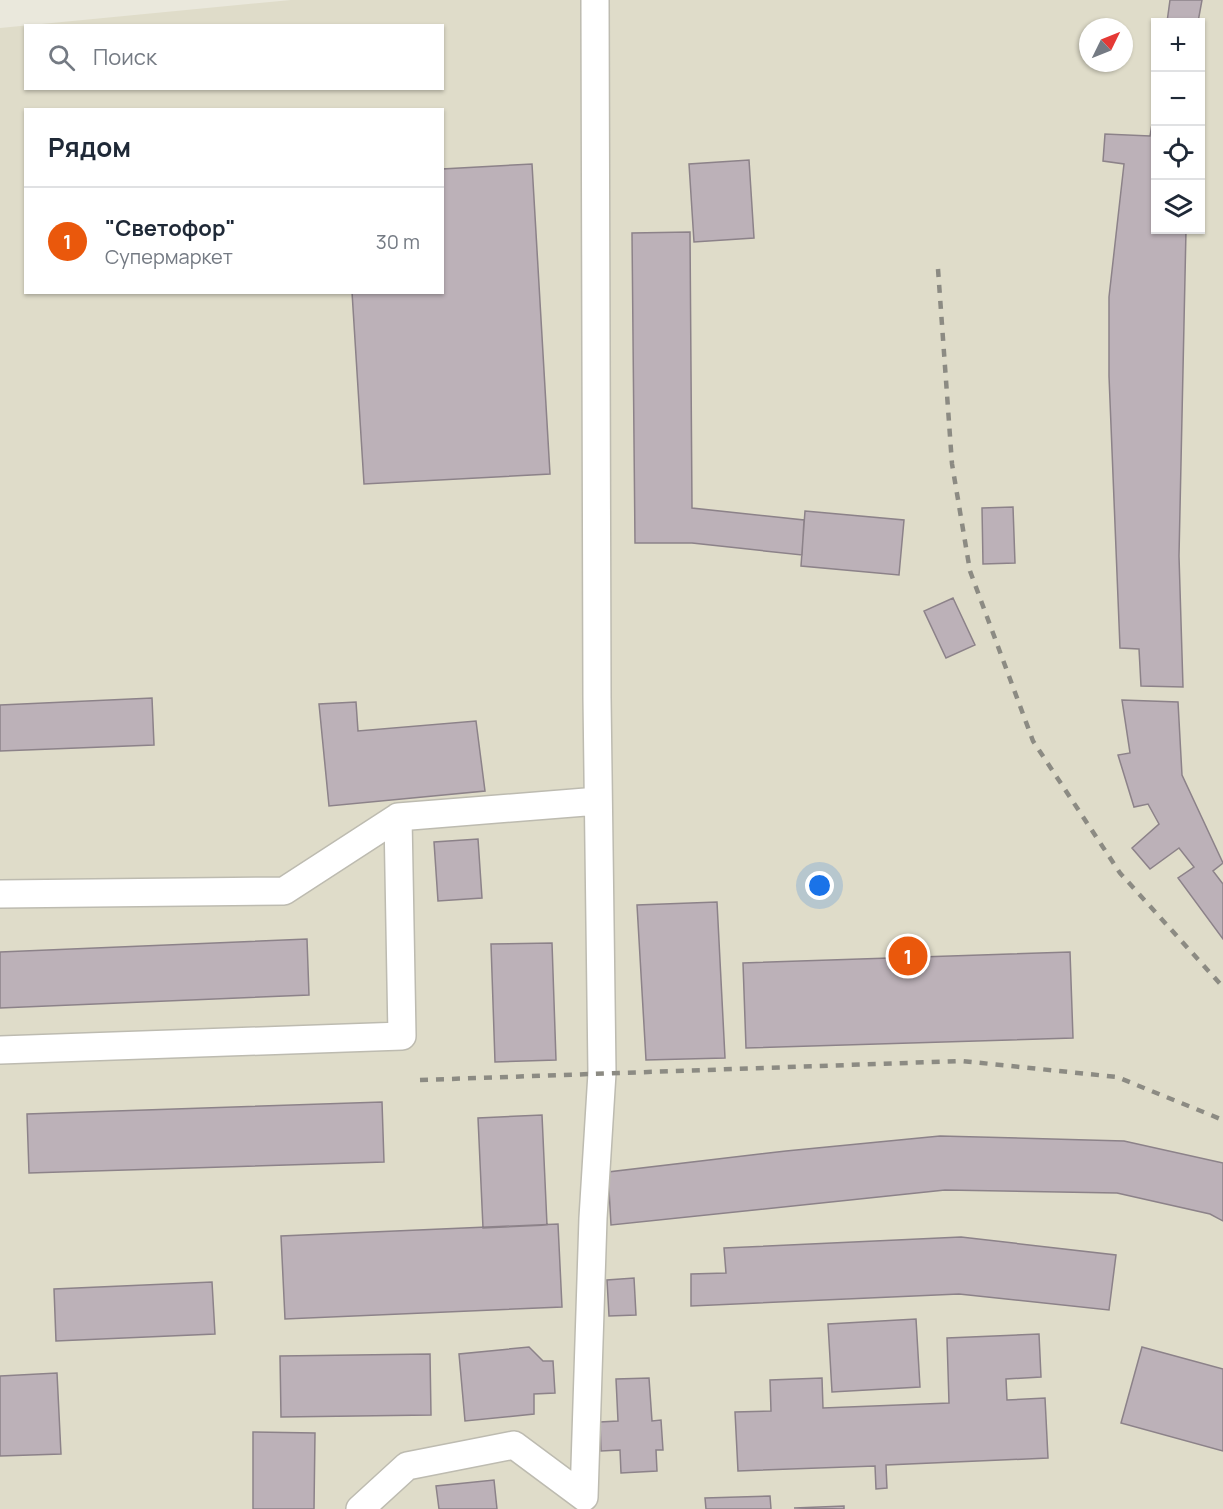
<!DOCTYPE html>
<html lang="ru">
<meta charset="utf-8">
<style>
:root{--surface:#fff;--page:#f6f6f7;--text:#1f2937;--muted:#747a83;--line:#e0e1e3;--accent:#ea580c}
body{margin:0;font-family:Manrope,sans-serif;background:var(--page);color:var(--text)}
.controls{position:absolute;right:18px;top:18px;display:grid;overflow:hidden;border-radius:0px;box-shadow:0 2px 4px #0004}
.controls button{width:54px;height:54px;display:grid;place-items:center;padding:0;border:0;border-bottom:2px solid var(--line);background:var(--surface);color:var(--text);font:30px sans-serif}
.compass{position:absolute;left:1079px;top:18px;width:54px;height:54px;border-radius:50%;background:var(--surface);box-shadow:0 2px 4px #0004;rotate:47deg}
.you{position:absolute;left:820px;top:886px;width:21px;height:21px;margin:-15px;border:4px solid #fff;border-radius:50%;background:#1a73e8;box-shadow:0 0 0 9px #1a73e833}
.badge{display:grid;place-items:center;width:39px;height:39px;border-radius:50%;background:var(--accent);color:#fff;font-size:20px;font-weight:700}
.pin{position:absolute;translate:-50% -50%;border:3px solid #fff;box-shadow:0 2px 6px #0006}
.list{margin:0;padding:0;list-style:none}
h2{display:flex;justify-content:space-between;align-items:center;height:78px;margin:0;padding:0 24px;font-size:26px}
h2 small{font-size:20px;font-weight:400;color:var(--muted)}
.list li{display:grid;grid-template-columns:39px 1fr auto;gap:18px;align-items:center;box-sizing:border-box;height:108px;padding:0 24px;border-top:2px solid var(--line)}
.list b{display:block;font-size:22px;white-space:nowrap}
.list p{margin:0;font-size:20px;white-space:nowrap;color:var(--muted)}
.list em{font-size:20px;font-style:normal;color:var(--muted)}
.icon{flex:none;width:33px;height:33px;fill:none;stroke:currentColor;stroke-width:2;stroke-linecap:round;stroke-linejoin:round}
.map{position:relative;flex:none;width:1223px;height:1509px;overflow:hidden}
.search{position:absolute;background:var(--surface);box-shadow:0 2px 4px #0004;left:24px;top:24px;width:420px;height:66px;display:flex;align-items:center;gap:15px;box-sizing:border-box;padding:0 21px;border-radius:0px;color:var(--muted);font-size:22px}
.panel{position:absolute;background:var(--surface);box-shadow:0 2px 4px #0004;left:24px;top:108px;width:420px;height:186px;border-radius:0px}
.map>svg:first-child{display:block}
.built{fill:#dfdcc9;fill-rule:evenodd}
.building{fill:#bcb1b8;stroke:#8c8289;stroke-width:1.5}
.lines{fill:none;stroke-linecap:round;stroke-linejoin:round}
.minor-casing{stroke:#bdbbb0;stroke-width:30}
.minor{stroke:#fff;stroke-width:27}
.rail{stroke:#8c8b83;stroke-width:4.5;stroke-dasharray:8 8;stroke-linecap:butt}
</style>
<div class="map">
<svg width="1223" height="1509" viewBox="0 0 1223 1509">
<rect width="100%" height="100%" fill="#eae8dc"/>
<!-- built -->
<path class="built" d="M291 0H1223V1509H0V28ZM1156 22H1200V230H1156ZM26 26H442V88H26ZM1088 27H1124V63H1088ZM26 110H442V292H26Z"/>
<!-- building -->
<path class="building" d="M1170 0H1202L1198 22H1167Z
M1156 100V230H1186L1179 556 1183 687 1141 686 1139 649 1120 648 1109 376V297L1124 164 1103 161 1105 134 1150 136Z
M749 160 754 238 694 242 689 164Z
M532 164 550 474 364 484 352 292H442V169Z
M690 232 692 508 804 520 802 555 692 543H635L632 233Z
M1013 507 1015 563 983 564 982 508Z
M805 511 904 520 899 575 801 566Z
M953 598 975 645 946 658 924 611Z
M152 698 154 745 0 751V705Z
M1122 700 1178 702 1182 775 1223 863 1213 871 1223 884V939L1178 878 1194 867 1179 848 1150 869 1132 848 1159 824 1148 804 1134 807 1118 755 1130 753Z
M356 702 358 731 476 721 485 791 329 806 319 704Z
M478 839 482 898 438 901 434 842Z
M717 902 725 1058 646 1060 637 905Z
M307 939 309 995 0 1008V952Z
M552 943 556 1060 495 1062 491 944Z
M1070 952 1073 1038 746 1048 743 963Z
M382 1102 384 1162 29 1173 27 1114Z
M542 1115 547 1225 483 1228 478 1118Z
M940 1136 1124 1141 1223 1163V1221L1210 1214 1117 1193 945 1190 611 1225 608 1172 786 1151Z
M558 1224 562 1307 285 1319 281 1236Z
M961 1237 1116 1255 1109 1310 959 1294 691 1306V1274L726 1273 724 1248Z
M634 1278 636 1315 609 1316 607 1280Z
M212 1282 215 1334 56 1341 54 1289Z
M916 1319 920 1387 832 1392 828 1324Z
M1039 1334 1041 1377 1006 1379 1007 1400 1045 1398 1048 1458 886 1465 887 1488 876 1489 875 1466 738 1471 735 1412 771 1411 770 1380 822 1378 823 1408 949 1403 947 1338Z
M529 1347 543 1361H553L555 1393 534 1394V1414L465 1421 459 1354Z
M1142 1347 1223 1369V1451L1121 1423Z
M430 1354 431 1415 281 1417 280 1356Z
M57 1373 61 1454 0 1456V1376Z
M649 1378 652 1421 661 1420 663 1450H656L657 1471 621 1473 620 1450 601 1451 600 1422 618 1421 616 1379Z
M253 1432 315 1433 314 1509H253Z
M494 1480 497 1509H439L436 1486Z
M770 1496 771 1509H706L705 1498Z
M844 1506V1509L794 1508Z"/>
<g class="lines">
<!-- minor casing -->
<g class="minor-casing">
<path id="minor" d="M0 894 284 891 398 817 598 801
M0 1050 402 1036 398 817
M584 1497 593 1218 602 1073 597 698 595 0
M360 1509 407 1466 514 1445 584 1497"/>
</g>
<!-- minor -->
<use href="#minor" class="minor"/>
<!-- rail -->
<path class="rail" d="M938 269 952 464 970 571 1033 741 1120 873 1223 987
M420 1080 962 1061 1117 1077 1223 1120"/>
</g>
</svg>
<div class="controls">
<button>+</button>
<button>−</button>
<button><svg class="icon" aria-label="locate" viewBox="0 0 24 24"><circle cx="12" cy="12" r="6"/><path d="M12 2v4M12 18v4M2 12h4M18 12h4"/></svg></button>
<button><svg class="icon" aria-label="layers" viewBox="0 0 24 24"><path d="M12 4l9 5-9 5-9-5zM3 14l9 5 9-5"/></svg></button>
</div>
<svg class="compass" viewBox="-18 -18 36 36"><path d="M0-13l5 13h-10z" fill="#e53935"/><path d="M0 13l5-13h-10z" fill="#747a83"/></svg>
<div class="you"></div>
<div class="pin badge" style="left:908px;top:956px">1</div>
<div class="search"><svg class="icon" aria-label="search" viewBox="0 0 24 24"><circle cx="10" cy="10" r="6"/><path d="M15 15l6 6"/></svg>Поиск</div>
<section class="panel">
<h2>Рядом<small></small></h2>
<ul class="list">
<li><span class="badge">1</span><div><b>&quot;Светофор&quot;</b><p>Супермаркет</p></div><em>30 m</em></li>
</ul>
</section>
</div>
